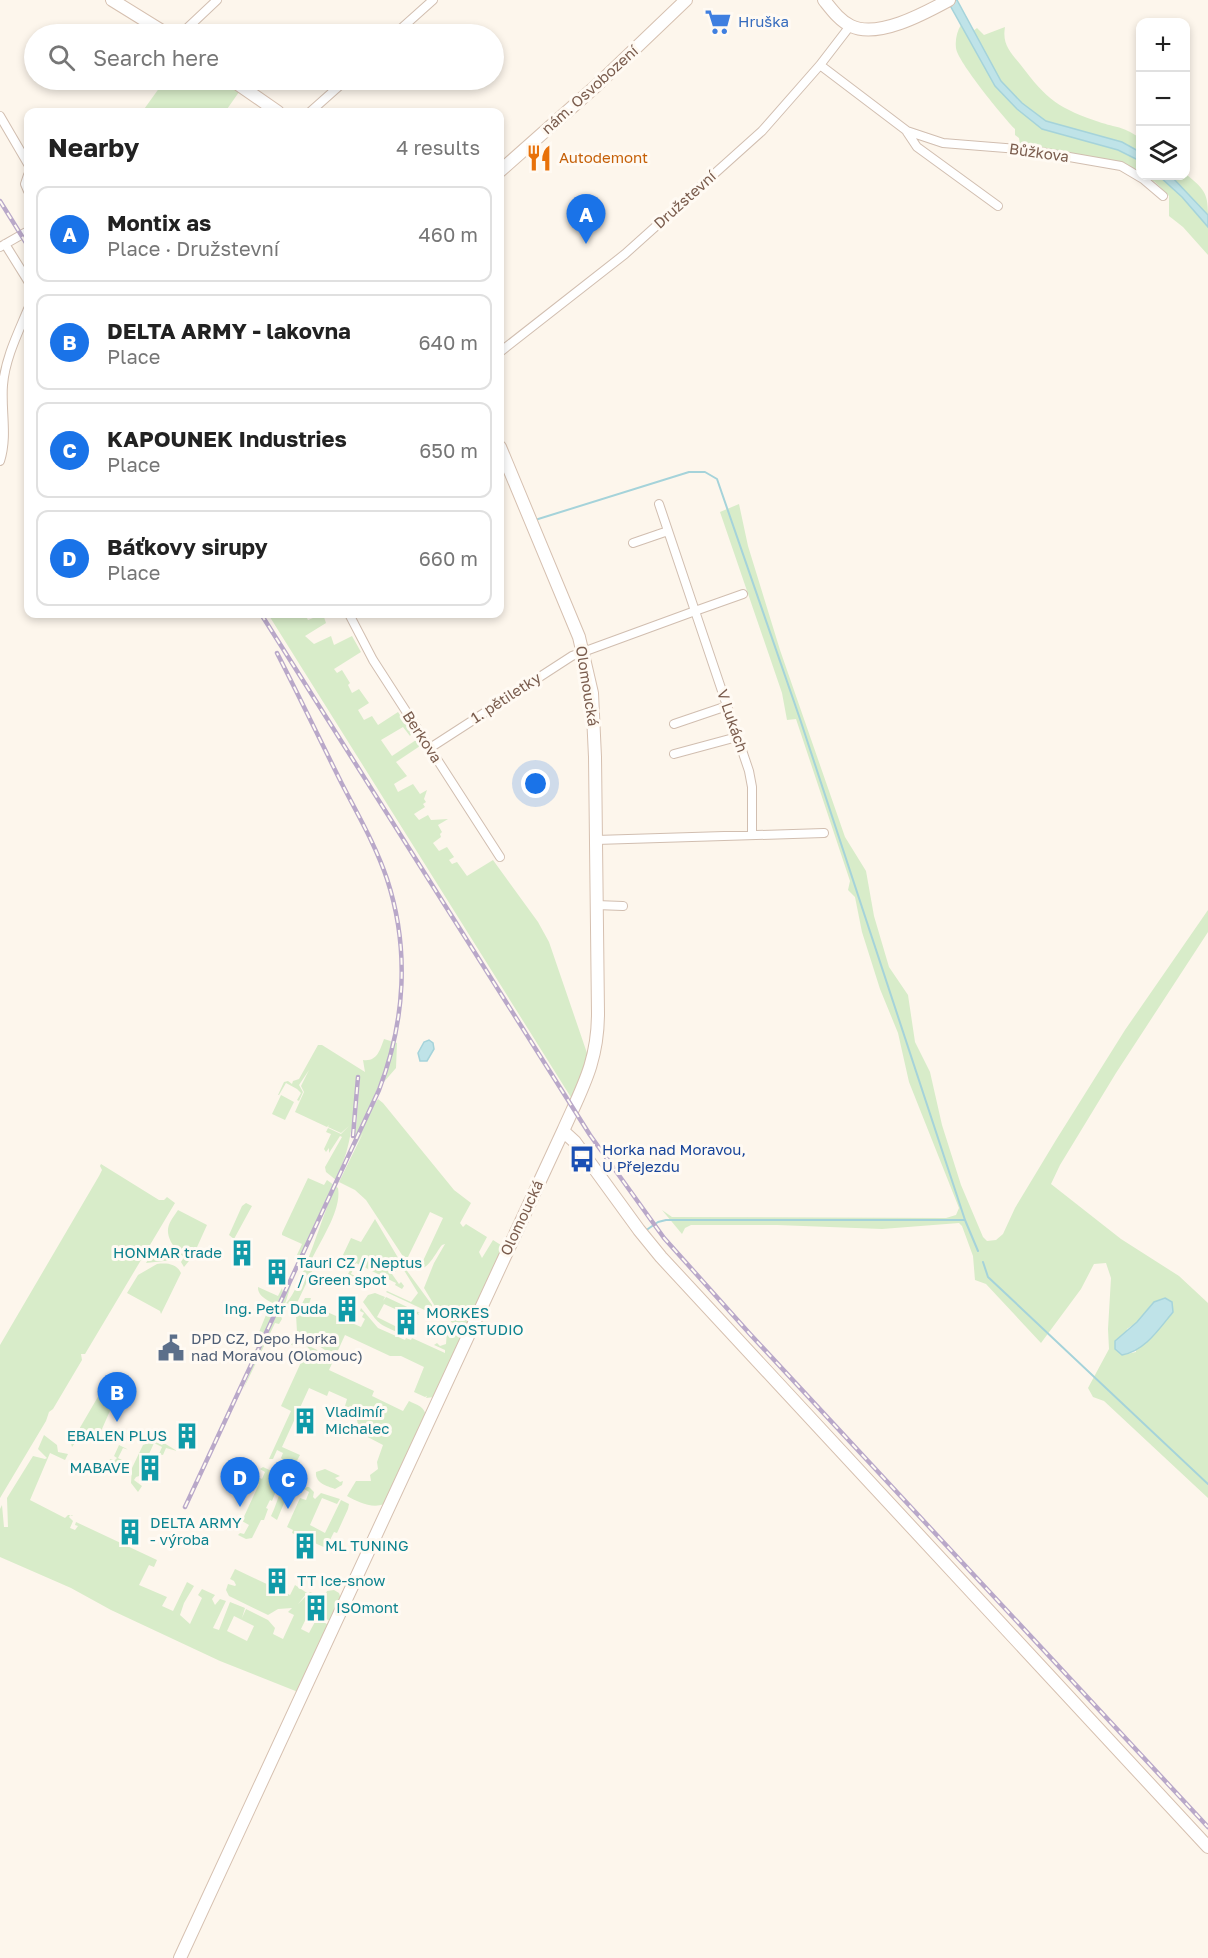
<!DOCTYPE html>
<meta charset="utf-8">
<style>
:root{--surface:#fff;--page:#f6f6f6;--text:#222;--muted:#767676;--line:#e0e0e0;--accent:#1a73e8}
body{margin:0;font-family:"Golos Text",sans-serif;background:var(--page);color:var(--text)}
.controls{position:absolute;right:18px;top:18px;display:grid;overflow:hidden;border-radius:12px;box-shadow:0 3px 9px #0003}
.controls button{width:54px;height:54px;display:grid;place-items:center;padding:0;border:0;border-bottom:2px solid var(--line);background:var(--surface);color:var(--text);font:30px sans-serif}
.you{position:absolute;left:536px;top:784px;width:21px;height:21px;margin:-15px;border:4px solid #fff;border-radius:50%;background:#1a73e8;box-shadow:0 0 0 9px #1a73e833}
.badge{display:grid;place-items:center;width:39px;height:39px;border-radius:50%;background:var(--accent);color:#fff;font-size:20px;font-weight:700}
.pin{position:absolute;translate:-50% -50px;filter:drop-shadow(0 2px 3px #0008)}
.pin::after{content:'';position:absolute;top:32px;width:21px;height:18px;background:inherit;clip-path:polygon(0 0,100% 0,50% 100%)}
.list{margin:0;padding:0;list-style:none}
h2{display:flex;justify-content:space-between;align-items:center;height:78px;margin:0;padding:0 24px;font-size:26px}
h2 small{font-size:20px;font-weight:400;color:var(--muted)}
.list li{display:grid;grid-template-columns:39px 1fr auto;gap:18px;align-items:center;box-sizing:border-box;height:96px;margin:0 12px 12px;padding:0 12px;border:2px solid var(--line);border-radius:12px}
.list b{display:block;font-size:22px;white-space:nowrap}
.list p{margin:0;font-size:20px;white-space:nowrap;color:var(--muted)}
.list em{font-size:20px;font-style:normal;color:var(--muted)}
.icon{flex:none;width:33px;height:33px;fill:none;stroke:currentColor;stroke-width:2;stroke-linecap:round;stroke-linejoin:round}
.map{position:relative;flex:none;width:1208px;height:1958px;overflow:hidden}
.search{position:absolute;background:var(--surface);box-shadow:0 3px 9px #0003;left:24px;top:24px;width:480px;height:66px;display:flex;align-items:center;gap:15px;box-sizing:border-box;padding:0 21px;border-radius:33px;color:var(--muted);font-size:22px}
.panel{position:absolute;background:var(--surface);box-shadow:0 3px 9px #0003;left:24px;top:108px;width:480px;height:510px;border-radius:12px}
.map>svg:first-child{display:block}
.green{fill:#d8ecc9;fill-rule:evenodd}
.water{fill:#bfe3e8;stroke:#a5d3da;stroke-width:1.5}
.lines{fill:none;stroke-linecap:round;stroke-linejoin:round}
.stream{stroke:#a5d3da;stroke-width:2}
.street-casing{stroke:#d1beb0;stroke-width:10}
.secondary-casing{stroke:#d6c0b0;stroke-width:14}
.street{stroke:#fff;stroke-width:8}
.secondary{stroke:#fff;stroke-width:12}
.rail-casing{stroke:#b9a8c9;stroke-width:4.5}
.rail{stroke:#fffaf3;stroke-width:2;stroke-dasharray:7;stroke-linecap:butt}
.labels{text-anchor:middle;stroke-width:6;stroke-linejoin:round;paint-order:stroke}
.shop-label{font-size:15px;fill:#366cbe;stroke:#fffaf3;text-anchor:start}
.street-label{font-size:15px;fill:#7a5c4d;stroke:#fffaf3}
.food-label{font-size:15px;fill:#c56008;stroke:#fffaf3;text-anchor:start}
.transit-label{font-size:15px;fill:#164399;stroke:#fffaf3;text-anchor:start}
.culture-label{font-size:15px;fill:#0d838f;stroke:#fffaf3;text-anchor:start}
.service-label{font-size:15px;fill:#4e5e75;stroke:#fffaf3;text-anchor:start}
</style>
<div class="map">
<svg width="1208" height="1958" viewBox="0 0 1208 1958">
<rect width="100%" height="100%" fill="#fdf6ec"/>
<!-- green -->
<path class="green" d="M961 25 995 86 1043 129 1118 150 1140 161V173L1122 163 1020 145 1019 138 1015 135V129C1004 118 957 61 956 48 955 40 957 31 961 25Z
M1005 27C1002 44 1010 52 1020 64 1048 101 1058 108 1102 123 1119 128 1124 127 1140 138V152L1122 142 1046 121 1022 103 1001 81 973 31 977 28 984 35Z
M165 80H222L239 92 225 112H142Z
M1186 174C1203 189 1208 191 1208 215L1171 176H1186Z
M1144 176H1159L1182 197 1208 227V255L1183 227 1169 216V196L1155 182Z
M739 504 748 546 780 650 845 837 866 871 874 916 889 967 908 995 915 1042 930 1072 942 1125 961 1185 983 1237 987 1241 996 1240 1003 1234 1015 1208 1056 1140 1125 1030 1208 910V932L1116 1073 1060 1165 1051 1184 1121 1239 1179 1276 1208 1303V1498L1104 1401 1093 1397 1088 1388 1109 1349 1108 1329 1111 1278 1106 1263 1094 1264 1081 1289 1041 1343 986 1284 975 1280 973 1256 962 1226 959 1223 882 1229 777 1225H691L685 1228 682 1234 662 1210 672 1217 946 1218 956 1215 959 1208 909 1082 898 1033 880 989 862 932 855 897 848 890 850 881 796 719 787 720 782 693 720 512ZM1137 1322 1136 1352 1122 1355 1127 1329Z
M268 614H305L308 620 323 614 326 623 305 636 314 644 331 636 334 645 352 636 361 652 334 669 337 673 342 670 350 683 348 685 352 693 359 689 369 703 358 710 364 720 372 716 378 725 398 712 412 733 410 736 403 727 381 740 392 756 416 740 420 746 396 762 407 776 394 784 398 792 413 784 420 794 427 790 424 799 426 802 423 804 425 807 414 814 419 820 428 815 431 820 448 819 438 825 442 832 440 834 441 837 433 843 439 851 447 847 454 857 449 860 452 864 457 862 467 876 493 860 538 922 549 942 588 1056 572 1099Z
M384 1039 397 1043 396 1068 383 1083 380 1082 371 1104 374 1105 378 1099 383 1103 454 1190 471 1203 460 1223 463 1227 466 1224 487 1237 479 1252 482 1258 493 1240 504 1247 465 1328 451 1322 449 1314 436 1308 424 1288 434 1263 445 1244 442 1245C434 1255 428 1272 413 1270L410 1266 412 1259 422 1263 443 1218 430 1212 408 1257V1264L366 1200 355 1190 339 1182 363 1133 355 1147 353 1145 356 1128 360 1077H357C354 1113 352 1147 336 1180L326 1172 325 1167 342 1137 340 1136 329 1153V1148L326 1152 324 1149 331 1134 326 1132 328 1128 341 1134 349 1126 341 1133 328 1127 329 1125 327 1127 295 1112 304 1092 301 1086 309 1070 299 1085 303 1092 299 1101 297 1100 301 1093 297 1089 286 1083 279 1095H278L284 1082 288 1081 292 1084 293 1081 299 1079 318 1045H322L365 1072 363 1060C377 1062 380 1050 384 1039Z
M281 1095 294 1102 285 1120 272 1114Z
M101 1164 159 1200H164L167 1197 175 1203 85 1354H81L82 1360 53 1409 49 1412 46 1421 0 1498V1345L99 1176 102 1170 100 1166Z
M308 1178 324 1185 327 1180 338 1188C342 1210 320 1241 311 1261L313 1264V1269L297 1303 289 1309C279 1305 257 1300 258 1287L278 1296 282 1288 283 1293 280 1304 289 1285H291L285 1304C300 1292 321 1220 331 1197L329 1196 327 1199 299 1259 296 1257 302 1244 282 1235V1233Z
M246 1203 252 1206 234 1239 229 1235 242 1206Z
M178 1210 207 1225 193 1256 184 1267 181 1262 184 1257C177 1252 175 1248 171 1242 164 1228 170 1222 178 1210Z
M375 1219 400 1261 398 1262 396 1260 389 1264 391 1269 402 1264 432 1305 431 1313 386 1292 387 1291 411 1302 418 1293 402 1267 392 1274 399 1284 401 1282 404 1286 402 1289 395 1285 396 1283 356 1263 351 1274 360 1278V1280L348 1274 354 1263 342 1257 351 1238 361 1242Z
M159 1247 170 1254 173 1260 146 1263 151 1255Z
M157 1264C166 1263 176 1263 181 1273L161 1314 160 1311 127 1293 138 1275Z
M375 1293 385 1297 383 1301 386 1297 420 1313H418L419 1315 406 1309 404 1313 384 1304 377 1317 401 1329 399 1333C374 1322 379 1323 363 1302L368 1295Z
M305 1298H311L309 1304 361 1327 365 1319 362 1317 364 1313 360 1311 361 1308 378 1328 405 1340 406 1338 411 1340 412 1338 445 1353V1350L434 1345 437 1343 440 1346 446 1344 447 1331 451 1329 463 1337 434 1397 426 1398 427 1396 425 1397 414 1392 424 1367 401 1356H390L345 1335 329 1370 374 1391 372 1396 403 1411 409 1401C417 1405 425 1406 426 1417L384 1504C372 1509 358 1502 347 1496L356 1481H371L370 1475 378 1469 377 1462 383 1445 360 1433 356 1416 345 1406 347 1399 329 1391 327 1396 309 1388 282 1447 300 1455 292 1470 280 1463 281 1460 284 1461 281 1458 283 1453 277 1450 273 1459H269L291 1411 281 1406 308 1347 299 1342 296 1347 290 1344 298 1341 326 1354 328 1352 313 1342 316 1340 313 1339 312 1342V1339L310 1338 308 1340 304 1337V1334L302 1335 297 1332 296 1315Z
M271 1312 281 1316 282 1319 279 1324 275 1323 243 1390 254 1362 252 1356 263 1335 259 1332 266 1315Z
M109 1382 113 1384 121 1383 128 1387 120 1406 113 1404 98 1438 83 1432 72 1447 71 1443 106 1383Z
M44 1435 57 1445 58 1452 68 1454 65 1460 50 1453 30 1500 65 1518 68 1515H72L73 1516 70 1515 69 1517 73 1521 70 1528 75 1530 78 1526 75 1525 76 1522 157 1560 154 1567 149 1565 139 1585 167 1597 162 1606 173 1611 187 1582 194 1586 184 1603 180 1615 190 1624 202 1598 198 1595 202 1589 215 1595 212 1599 215 1605 220 1599 226 1601 213 1628 219 1630 230 1602 245 1608 242 1618 246 1609 268 1620 275 1628 273 1634 283 1639 294 1615 288 1612 292 1608 278 1609 268 1615 229 1596 226 1590 228 1584 235 1586 236 1585 234 1581 230 1579 235 1569 290 1595 295 1585 307 1593 298 1604 310 1592 324 1598 327 1591 334 1590 339 1593 341 1599 331 1621 318 1616 325 1600 317 1596 301 1629 309 1633 317 1618 330 1626 298 1692 220 1661 111 1610 71 1588 0 1557V1509L2 1505 4 1527H8L7 1498 33 1456 45 1459 47 1458 38 1449ZM234 1616 254 1626 247 1641 227 1631Z
M154 1441 162 1445 164 1443 177 1451 166 1448 163 1455 159 1454 162 1447 154 1443 139 1476 136 1477 134 1480 142 1486 138 1492 131 1483 132 1468 143 1445Z
M119 1445 129 1450 123 1448 118 1458 128 1463C125 1470 119 1472 112 1469L109 1463 110 1459 113 1460 112 1463 117 1458 114 1456Z
M263 1467 278 1474 280 1481 272 1501 270 1500 266 1508 268 1509 264 1520H261L252 1538 246 1539 238 1535 240 1533 244 1534 249 1525 242 1521 259 1484 256 1482 258 1477 262 1479 265 1472 260 1469Z
M325 1469 340 1476 335 1478 340 1482 343 1481 342 1485 335 1489C326 1486 315 1483 316 1472Z
M291 1478 295 1479 298 1486 292 1484 277 1520 271 1516C278 1503 279 1487 291 1478Z
M307 1487H309L314 1492 313 1497 315 1499 321 1493 340 1499 337 1504 322 1498 310 1525 325 1533 341 1500 349 1504 348 1509 337 1533 334 1532 326 1548 292 1533 293 1530 287 1527 300 1498 306 1500 309 1492 304 1489Z"/>
<!-- water -->
<path class="water" d="M947 0H957L1001 81 1022 103 1046 121 1122 142 1140 152V161L1118 150 1042 129 1017 109 995 86Z
M1159 176H1171L1208 215V227L1182 197Z
M429 1040 433 1043 434 1049 427 1061H420L418 1053 424 1042Z
M1165 1298 1172 1302 1173 1312C1159 1329 1145 1351 1122 1355L1115 1349V1341L1137 1322 1154 1302Z"/>
<g class="lines">
<!-- stream -->
<path class="stream" d="M535 520 689 472H705L717 479 800 719 965 1220 978 1251
M645 1231 658 1222 666 1220H964
M983 1262 988 1277 1208 1484"/>
<!-- street casing -->
<g class="street-casing">
<path id="street" d="M181 34 217 0
M395 34 433 0
M820 65 907 131 943 143 1029 150 1121 166 1143 179 1163 196
M310 112 346 80
M0 116 28 164
M907 132 917 147 998 206
M28 175 25 184 28 191
M5 244 28 281
M0 247 28 231
M500 352 625 254 762 131 820 65 850 26
M0 461C8 436 1 411 3 385 5 359 18 333 28 309
M633 543 668 531
M743 594 695 611 749 771 752 787V835
M349 614 373 660 500 857
M674 724 727 706
M430 748 572 656 695 611 659 504
M674 754 737 737
M596 840 824 833
M596 905 623 906"/>
</g>
<!-- secondary casing -->
<g class="secondary-casing">
<path id="secondary" d="M112 0 167 34
M824 0C832 10 840 21 851 26 878 39 925 13 949 0
M232 80 278 112
M500 171 596 86 686 0
M563 1131 575 1142 639 1230 661 1257 1208 1847
M180 1958 563 1131C582 1088 598 1062 598 1013L595 757 592 693 579 637 500 447"/>
</g>
<!-- street -->
<use href="#street" class="street"/>
<!-- secondary -->
<use href="#secondary" class="secondary"/>
<!-- rail casing -->
<g class="rail-casing">
<path id="rail" d="M0 201 28 246
M261 614 590 1135 664 1238 750 1334 1208 1827
M353 1136 358 1077
M185 1507 379 1090C405 1022 410 949 387 879 376 846 358 815 342 784 320 740 299 696 277 653"/>
</g>
<!-- rail -->
<use href="#rail" class="rail"/>
</g>
<!-- icons -->
<defs>
<g id="supermarket-bare" transform="scale(2.07)"><path d="M-6-5.5h2.5l.6 2H6L4.5 2H-2.5L-4.4-4H-6ZM-1.5 3.2a1.3 1.3 0 1 0 .1 0ZM3 3.2a1.3 1.3 0 1 0 .1 0Z" fill="#3f7fe0" stroke="#fffaf3" stroke-width="2.5" paint-order="stroke"/></g>
<g id="restaurant-bare" transform="scale(2.07)"><path d="M-5-6h1v4h1v-4h1v4h1v-4h1v5L-1.5 .5V6h-2V.5L-5-1ZM5-6V6H3V1.5H1.5Q1.5-4 5-6Z" fill="#e8710a" stroke="#fffaf3" stroke-width="2.5" paint-order="stroke"/></g>
<g id="bus-bare" transform="scale(2.07)"><path d="M-5-6H5V4H4V6H2V4H-2V6H-4V4H-5ZM-3.5-4V0h7V-4ZM-3.5 1.2v1.5H-2V1.2ZM2 1.2v1.5H3.5V1.2Z" fill="#1a4fb4" stroke="#fffaf3" stroke-width="2.5" paint-order="stroke"/></g>
<g id="building-bare" transform="scale(2.07)"><path d="M-4-6H4V6H1V3H-1V6H-4ZM-2.5-4.3h1.7v1.8h-1.7ZM.8-4.3h1.7v1.8H.8ZM-2.5-1h1.7V.8h-1.7ZM.8-1h1.7V.8H.8Z" fill="#0f9aa8" stroke="#fffaf3" stroke-width="2.5" paint-order="stroke"/></g>
<g id="civic-bare" transform="scale(2.07)"><path d="M-.6-6.5H3V-4.5H.6V-3L4-1V1h2V6H-6V1h2V-1L-.6-3ZM-1.2 2.5V6h2.4V2.5Z" fill="#5c6f8a" stroke="#fffaf3" stroke-width="2.5" paint-order="stroke"/></g>
</defs>
<g fill-rule="evenodd">
<use href="#supermarket-bare" x="718" y="22"/>
<use href="#restaurant-bare" x="539" y="158"/>
<use href="#bus-bare" x="582" y="1159"/>
<use href="#building-bare" x="242" y="1253"/>
<use href="#building-bare" x="277" y="1272"/>
<use href="#building-bare" x="347" y="1309"/>
<use href="#building-bare" x="406" y="1322"/>
<use href="#civic-bare" x="171" y="1348"/>
<use href="#building-bare" x="305" y="1421"/>
<use href="#building-bare" x="187" y="1436"/>
<use href="#building-bare" x="150" y="1468"/>
<use href="#building-bare" x="130" y="1532"/>
<use href="#building-bare" x="305" y="1546"/>
<use href="#building-bare" x="277" y="1581"/>
<use href="#building-bare" x="316" y="1608"/>
</g>
<g class="labels">
<!-- shop labels -->
<g class="shop-label">
<text x="738" y="27">Hruška</text>
</g>
<!-- street labels -->
<g class="street-label">
<text transform="translate(590 90) rotate(-42)" y="5">nám. Osvobození</text>
<text transform="translate(1039 153) rotate(8)" y="5">Bůžkova</text>
<text transform="translate(685 200) rotate(-42)" y="5">Družstevní</text>
<text transform="translate(587 686) rotate(81)" y="5">Olomoucká</text>
<text transform="translate(506 698) rotate(-33)" y="5">1. pětiletky</text>
<text transform="translate(732 721) rotate(71)" y="5">V Lukách</text>
<text transform="translate(422 737) rotate(57)" y="5">Berkova</text>
<text transform="translate(522 1218) rotate(-65)" y="5">Olomoucká</text>
</g>
<!-- food labels -->
<g class="food-label">
<text x="559" y="163">Autodemont</text>
</g>
<!-- transit labels -->
<g class="transit-label">
<text x="602" y="1155">Horka nad Moravou,<tspan x="602" dy="17">U Přejezdu</tspan></text>
</g>
<!-- culture labels -->
<g class="culture-label">
<text x="222" y="1258" text-anchor="end">HONMAR trade</text>
<text x="297" y="1268">Tauri CZ / Neptus<tspan x="297" dy="17">/ Green spot</tspan></text>
<text x="327" y="1314" text-anchor="end">Ing. Petr Duda</text>
<text x="426" y="1318">MORKES<tspan x="426" dy="17">KOVOSTUDIO</tspan></text>
<text x="325" y="1417">Vladimír<tspan x="325" dy="17">Michalec</tspan></text>
<text x="167" y="1441" text-anchor="end">EBALEN PLUS</text>
<text x="130" y="1473" text-anchor="end">MABAVE</text>
<text x="150" y="1528">DELTA ARMY<tspan x="150" dy="17">- výroba</tspan></text>
<text x="325" y="1551">ML TUNING</text>
<text x="297" y="1586">TT Ice-snow</text>
<text x="336" y="1613">ISOmont</text>
</g>
<!-- service labels -->
<g class="service-label">
<text x="191" y="1344">DPD CZ, Depo Horka<tspan x="191" dy="17">nad Moravou (Olomouc)</tspan></text>
</g>
</g>
</svg>
<div class="controls">
<button>+</button>
<button>−</button>
<button><svg class="icon" aria-label="layers" viewBox="0 0 24 24"><path d="M12 4l9 5-9 5-9-5zM3 14l9 5 9-5"/></svg></button>
</div>
<div class="you"></div>
<div class="pin badge" style="left:586px;top:244px">A</div>
<div class="pin badge" style="left:117px;top:1422px">B</div>
<div class="pin badge" style="left:288px;top:1509px">C</div>
<div class="pin badge" style="left:240px;top:1507px">D</div>
<div class="search"><svg class="icon" aria-label="search" viewBox="0 0 24 24"><circle cx="10" cy="10" r="6"/><path d="M15 15l6 6"/></svg>Search here</div>
<section class="panel">
<h2>Nearby<small>4 results</small></h2>
<ul class="list">
<li><span class="badge">A</span><div><b>Montix as</b><p>Place · Družstevní</p></div><em>460 m</em></li>
<li><span class="badge">B</span><div><b>DELTA ARMY - lakovna</b><p>Place</p></div><em>640 m</em></li>
<li><span class="badge">C</span><div><b>KAPOUNEK Industries</b><p>Place</p></div><em>650 m</em></li>
<li><span class="badge">D</span><div><b>Báťkovy sirupy</b><p>Place</p></div><em>660 m</em></li>
</ul>
</section>
</div>
